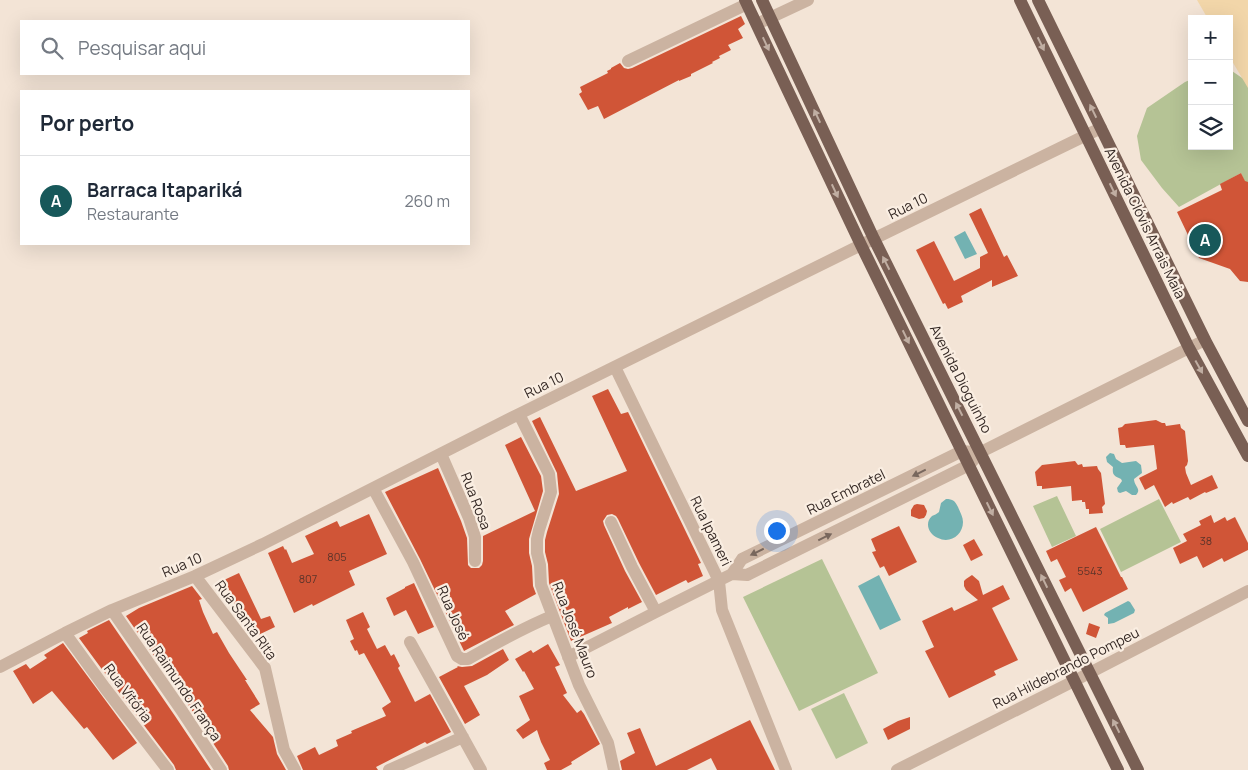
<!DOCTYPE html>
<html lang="pt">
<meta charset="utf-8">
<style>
:root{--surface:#fff;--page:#f2f2f3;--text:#1f2937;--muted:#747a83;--line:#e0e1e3;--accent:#17585a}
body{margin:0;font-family:Manrope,sans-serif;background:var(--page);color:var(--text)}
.controls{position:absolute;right:15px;top:15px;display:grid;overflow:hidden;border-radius:0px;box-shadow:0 5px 20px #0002}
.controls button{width:45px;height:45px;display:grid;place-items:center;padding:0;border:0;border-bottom:1px solid var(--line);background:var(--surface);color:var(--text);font:25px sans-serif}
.you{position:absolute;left:776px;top:530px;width:18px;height:18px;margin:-12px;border:4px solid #fff;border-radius:50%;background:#1a73e8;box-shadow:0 0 0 8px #1a73e833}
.badge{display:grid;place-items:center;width:32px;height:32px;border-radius:50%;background:var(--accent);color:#fff;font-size:16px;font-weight:700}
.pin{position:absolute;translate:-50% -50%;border:2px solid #fff;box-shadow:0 1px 5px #0006}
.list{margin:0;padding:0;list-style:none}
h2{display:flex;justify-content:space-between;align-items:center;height:65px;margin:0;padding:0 20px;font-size:21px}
h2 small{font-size:16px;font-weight:400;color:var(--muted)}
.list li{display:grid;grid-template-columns:32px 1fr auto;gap:15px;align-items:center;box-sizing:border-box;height:90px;padding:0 20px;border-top:1px solid var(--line)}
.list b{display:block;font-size:19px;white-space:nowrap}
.list p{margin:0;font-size:16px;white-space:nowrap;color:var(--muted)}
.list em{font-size:16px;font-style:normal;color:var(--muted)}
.icon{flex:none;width:28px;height:28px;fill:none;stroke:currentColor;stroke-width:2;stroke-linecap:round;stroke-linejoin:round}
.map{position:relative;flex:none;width:1248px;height:770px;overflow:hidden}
.search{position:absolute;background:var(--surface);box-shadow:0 5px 20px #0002;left:20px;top:20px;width:450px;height:55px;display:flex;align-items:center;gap:12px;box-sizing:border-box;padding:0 18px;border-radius:0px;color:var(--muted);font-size:19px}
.panel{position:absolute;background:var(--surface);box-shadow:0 5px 20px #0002;left:20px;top:90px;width:450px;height:155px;border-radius:0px}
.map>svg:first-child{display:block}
.green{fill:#b5c395}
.sand{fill:#f2d6a9}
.water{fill:#73b2b2}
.building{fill:#d05537}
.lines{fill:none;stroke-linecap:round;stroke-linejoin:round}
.minor{stroke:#cbb3a1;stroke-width:12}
.major{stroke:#795f54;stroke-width:12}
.oneway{fill:#c0aea2}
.oneway2{fill:#78675d}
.labels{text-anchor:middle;stroke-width:4.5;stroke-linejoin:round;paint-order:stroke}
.number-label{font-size:11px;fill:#5c342a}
.street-label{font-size:14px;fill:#352925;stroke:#faeee2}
</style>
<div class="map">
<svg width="1248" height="770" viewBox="0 0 1248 770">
<rect width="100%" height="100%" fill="#f3e4d6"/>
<!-- green -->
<path class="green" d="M1229 69 1248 82V189L1241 173 1179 207 1162 188 1141 160 1137 136 1147 108 1185 82 1192 79V146H1229Z
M1057 496 1076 536 1052 547 1033 506Z
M1159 499 1181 542 1121 572 1100 529Z
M822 559 878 673 799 711 743 597Z
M844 693 868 743 836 759 811 709Z"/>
<!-- sand -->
<path class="sand" d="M1197 0H1248V88L1229 56V19H1208Z"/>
<!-- water -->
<path class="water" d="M965 231 977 254 965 259 954 237Z
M1110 453 1114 454 1116 459 1122 463 1136 461 1141 465 1142 473 1134 479C1134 486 1142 489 1136 495H1132L1126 491 1120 493 1118 492 1117 488 1122 481 1121 479C1114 476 1112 475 1113 467L1107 462 1106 457Z
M946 499C953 499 955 501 958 507 960 512 963 517 963 522 963 535 950 544 938 538 929 535 924 523 932 516 934 515 937 514 939 512L941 503Z
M879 575 901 620 880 630 858 586Z
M1128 601 1130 602 1135 610 1134 613 1114 623 1108 624V618L1104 615 1105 613Z"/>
<!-- building -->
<path class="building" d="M741 16 745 24 738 29 743 38 728 45 731 50 719 56 720 58 712 62 713 63 691 74V76L679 81V80L604 119 598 106 588 110 579 94 582 92 580 87 608 73 607 71 611 69V68L620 63 624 68 628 69 632 68Z
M1241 173 1245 181 1248 182V282L1240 281 1230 269 1199 258 1177 212 1222 190 1220 184Z
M981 208 1004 257 1007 255 1018 276 992 287V280L961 296 963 302 948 309 945 303 943 304 916 250 934 241 954 281 980 268V257L988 253 969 214Z
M608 389 621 414 628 412 701 563 698 564 703 576 688 583 686 580 656 595 639 563 618 519 616 516 612 514 607 515 603 521 604 525 625 571 642 602 628 609V607L609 617 612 623 571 641 549 583 548 564 545 552V540L547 532 559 494 557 473 532 421 540 417 576 491 627 471 592 396Z
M1156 420 1162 423H1165L1166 426 1180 424 1181 428 1185 431 1188 461 1187 465 1185 467 1186 473 1191 485 1212 475 1218 488 1206 493 1205 492 1190 500 1188 497 1173 504 1172 502 1165 507 1154 485 1145 490 1139 478 1157 469 1154 445 1126 448 1125 445H1120L1118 428 1122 427 1125 424Z
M521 437 541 476 543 491 529 539V553L532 566 533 586 536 594 505 611 514 625 464 651 420 559 385 492 438 468 461 521 467 538 468 565 471 568H479L482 565 483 561V536L535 511 505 445Z
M1075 461 1078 465 1082 464 1083 467 1097 466 1098 469 1101 473 1105 504 1102 507 1103 513 1089 514V509H1086L1085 502H1082V500L1072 501 1071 486 1042 489V486H1037L1035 472 1042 465Z
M917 504 924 505 927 511 926 515 924 518 919 519 911 516V510L914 505Z
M369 514 387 554 349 571 355 585 313 606 312 604 294 613 268 553 283 546 285 550 286 549 292 563 314 554 305 536 337 521 340 527Z
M1211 515 1214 523 1225 517 1227 521 1235 517 1248 543V550L1224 562 1222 558 1203 568 1197 556 1180 564 1173 548 1187 541 1183 534 1201 525 1199 521Z
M899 526 917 562 889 576 884 566 880 568 872 552 876 551 871 539Z
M1096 527 1121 577H1122L1128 589 1083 612 1071 588 1065 592 1059 580 1066 577 1057 559 1051 562 1046 551Z
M974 539 983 555 971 561 963 545Z
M239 573 261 619 270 616 275 627 252 638 245 628 224 580Z
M972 575 979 581 983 595 1003 585 1010 599 992 608 1018 660 994 671 996 675 949 698 925 651 934 647 922 621 952 607 954 611 978 600 966 590 964 586V581L966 579Z
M414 583 434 627 418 634 406 610 394 616 386 598 405 588V587Z
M192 586 202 599 199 600 203 612 213 634 217 632 229 653 247 680H245L260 704 250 710 273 737 277 754 286 770H229L228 766 189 706 126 616 139 608Z
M363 612 370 627 367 629 377 649 385 645 391 656 394 654 400 666 398 668 415 702 430 694 451 732 427 744 425 742 376 767 378 770H303L297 756 315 747 319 755 338 746 336 740 352 733 351 731 386 716 382 708 391 702 364 653 359 655 357 650 355 651 350 641 354 639 346 620Z
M109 620 175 716 211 770H176L174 765 112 683 79 638 88 633 87 631Z
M1089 623 1100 627 1096 638 1086 634Z
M63 643 137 743 113 760 87 727 84 729 52 691 33 704 13 671 26 664 30 669 47 658 44 655Z
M548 644 560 665 555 667 567 693 563 695 577 713 581 710 584 714 600 744 571 762 572 764 561 770H547L544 763 550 760 541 742 537 730 523 739 516 730 530 720 519 696 534 689 524 671 523 672 515 659 531 650 533 653Z
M503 649 509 660 487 675 464 686 480 715 465 724 439 677 458 667 457 666 462 667 472 666Z
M910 717V729L888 740 883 729 898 721Z
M750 720 775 770H717L711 758 687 770H622L620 761 635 753 627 733 640 728 656 766Z"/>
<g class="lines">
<!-- minor -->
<path class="minor" d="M757 24 808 0
M628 61 747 4
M615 367 719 581 722 610 786 770
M519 414 549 474 551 492 539 530 537 539V553L540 565 541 585 579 685 608 743 614 770
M441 454 469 518 475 537V561
M373 488 413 562 457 656 462 659H468C496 643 523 628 552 616
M611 522 632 567 656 612
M732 574 742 559 962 451 973 452
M195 576 265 668 284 750 295 770
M112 610 182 711 221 770
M65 633 105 688 168 770
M410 642 481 770
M568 657 656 612 732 574 747 575 969 465 981 452 1205 340
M0 667 65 633 112 610 195 576 263 544 519 414 861 245 1101 128
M389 770 463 737
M897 770 1074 681 1248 591"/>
<!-- major -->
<path class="major" d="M745 0 861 245 1118 770
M762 0 874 239 1138 770
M1020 0 1189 348 1248 456
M1038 0 1205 340 1248 421"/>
</g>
<!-- one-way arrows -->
<defs><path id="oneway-solid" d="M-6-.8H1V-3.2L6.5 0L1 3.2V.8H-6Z" transform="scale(1.25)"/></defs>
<g class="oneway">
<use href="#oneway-solid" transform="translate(766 44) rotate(65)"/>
<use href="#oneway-solid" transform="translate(1041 44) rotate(64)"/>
<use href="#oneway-solid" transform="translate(1093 111) rotate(-116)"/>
<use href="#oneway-solid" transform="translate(817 116) rotate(-115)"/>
<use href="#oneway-solid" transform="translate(1113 190) rotate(64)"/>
<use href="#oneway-solid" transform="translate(835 191) rotate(65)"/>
<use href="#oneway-solid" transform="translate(886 263) rotate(-117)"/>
<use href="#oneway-solid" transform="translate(906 337) rotate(64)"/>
<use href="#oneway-solid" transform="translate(1199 367) rotate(61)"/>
<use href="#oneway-solid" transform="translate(959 409) rotate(-117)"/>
<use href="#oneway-solid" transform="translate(990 509) rotate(64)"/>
<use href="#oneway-solid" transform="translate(1044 581) rotate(-116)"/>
<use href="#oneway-solid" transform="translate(1116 726) rotate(-117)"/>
</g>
<g class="oneway2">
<use href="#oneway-solid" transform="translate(919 473) rotate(154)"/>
<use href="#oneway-solid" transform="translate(825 537) rotate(-26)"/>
<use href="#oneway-solid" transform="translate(757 552) rotate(154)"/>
</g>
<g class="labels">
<!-- number labels -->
<g class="number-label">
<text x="1206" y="545">38</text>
<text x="337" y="561">805</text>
<text x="1090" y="575">5543</text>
<text x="308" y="583">807</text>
</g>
<!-- street labels -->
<g class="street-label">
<text transform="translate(908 206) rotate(-26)" y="5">Rua 10</text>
<text transform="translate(1145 223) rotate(64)" y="5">Avenida Clóvis Arrais Maia</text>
<text transform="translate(961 379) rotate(63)" y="5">Avenida Dioguinho</text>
<text transform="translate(544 385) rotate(-26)" y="5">Rua 10</text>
<text transform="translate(846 492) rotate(-26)" y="5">Rua Embratel</text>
<text transform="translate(476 501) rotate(69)" y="5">Rua Rosa</text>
<text transform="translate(711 531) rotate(64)" y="5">Rua Ipameri</text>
<text transform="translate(182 565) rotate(-23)" y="5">Rua 10</text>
<text transform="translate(453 613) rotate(66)" y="5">Rua José</text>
<text transform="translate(246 620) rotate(54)" y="5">Rua Santa RIta</text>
<text transform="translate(575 630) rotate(69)" y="5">Rua José Mauro</text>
<text transform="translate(1066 668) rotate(-27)" y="5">Rua Hildebrando Pompeu</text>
<text transform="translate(179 682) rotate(56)" y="5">Rua Raimundo França</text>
<text transform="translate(128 693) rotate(53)" y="5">Rua Vitória</text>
</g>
</g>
</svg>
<div class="controls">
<button>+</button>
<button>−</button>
<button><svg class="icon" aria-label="layers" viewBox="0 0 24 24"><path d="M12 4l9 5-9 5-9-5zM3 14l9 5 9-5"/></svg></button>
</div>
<div class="you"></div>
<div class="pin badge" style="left:1205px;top:240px">A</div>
<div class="search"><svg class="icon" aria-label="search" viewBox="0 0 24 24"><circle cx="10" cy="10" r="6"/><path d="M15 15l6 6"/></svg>Pesquisar aqui</div>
<section class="panel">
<h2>Por perto<small></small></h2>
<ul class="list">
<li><span class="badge">A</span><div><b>Barraca Itapariká</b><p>Restaurante</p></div><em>260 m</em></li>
</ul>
</section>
</div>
